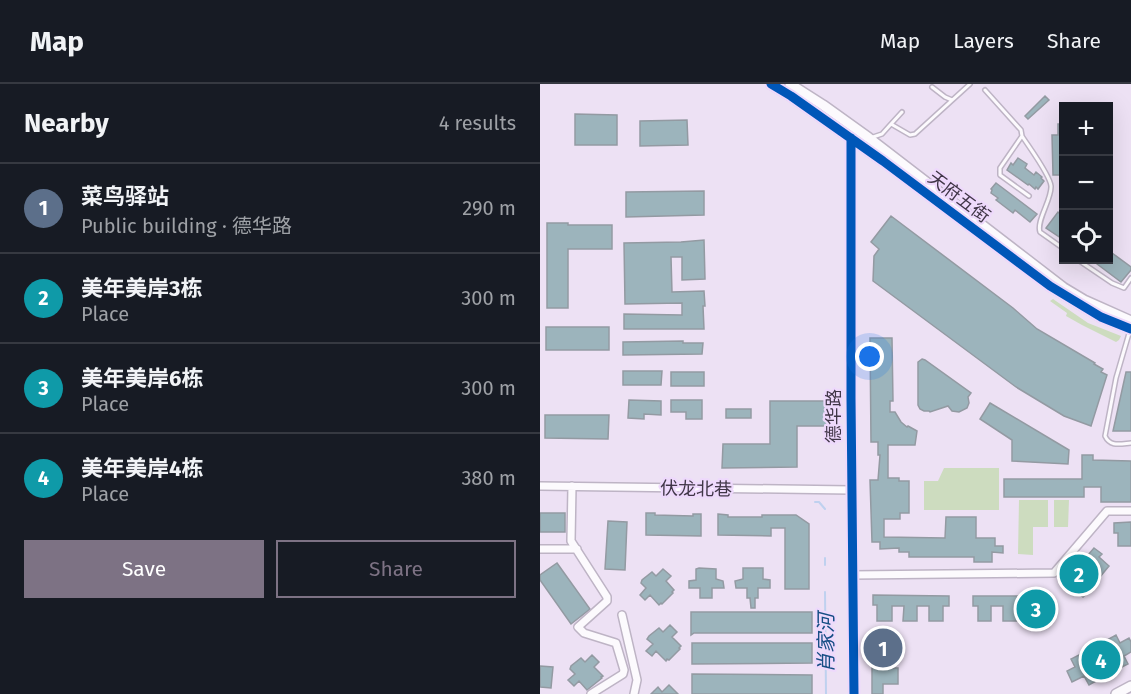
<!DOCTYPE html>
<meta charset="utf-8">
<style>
:root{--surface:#171b24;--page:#20242c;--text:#f1f3f6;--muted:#9ea1a6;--line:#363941;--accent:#7d7284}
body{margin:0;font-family:"Fira Sans","Noto Sans SC",sans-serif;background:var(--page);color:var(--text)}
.controls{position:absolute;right:18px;top:18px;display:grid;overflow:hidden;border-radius:0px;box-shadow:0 6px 24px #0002}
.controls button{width:54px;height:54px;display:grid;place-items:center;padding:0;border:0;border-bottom:2px solid var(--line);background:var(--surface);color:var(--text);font:30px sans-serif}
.you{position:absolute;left:330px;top:273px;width:21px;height:21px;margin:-15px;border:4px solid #fff;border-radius:50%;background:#1a73e8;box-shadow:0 0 0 9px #1a73e833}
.badge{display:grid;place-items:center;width:39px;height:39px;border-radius:50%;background:var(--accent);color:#fff;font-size:20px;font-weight:700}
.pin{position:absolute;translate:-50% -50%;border:3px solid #fff;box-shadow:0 2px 6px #0006}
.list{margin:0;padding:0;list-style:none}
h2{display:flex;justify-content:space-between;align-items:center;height:78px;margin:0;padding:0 24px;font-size:26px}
h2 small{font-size:20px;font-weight:400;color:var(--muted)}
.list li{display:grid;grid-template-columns:39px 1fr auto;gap:18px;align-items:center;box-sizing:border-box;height:90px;padding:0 24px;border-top:2px solid var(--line)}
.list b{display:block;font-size:22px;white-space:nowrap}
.list p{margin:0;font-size:20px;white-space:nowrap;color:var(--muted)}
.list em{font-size:20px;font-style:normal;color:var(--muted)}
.actions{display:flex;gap:12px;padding:18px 24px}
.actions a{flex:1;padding:14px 0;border:2px solid var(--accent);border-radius:0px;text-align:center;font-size:21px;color:var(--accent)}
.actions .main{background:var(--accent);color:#fff}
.icon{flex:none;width:33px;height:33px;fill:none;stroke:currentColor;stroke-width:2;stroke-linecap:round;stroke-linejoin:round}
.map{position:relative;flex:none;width:591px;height:610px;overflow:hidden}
header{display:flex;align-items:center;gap:36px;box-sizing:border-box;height:84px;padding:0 30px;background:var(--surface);border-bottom:2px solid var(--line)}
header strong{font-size:28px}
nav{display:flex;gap:33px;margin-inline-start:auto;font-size:21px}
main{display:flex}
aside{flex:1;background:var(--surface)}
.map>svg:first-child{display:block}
.green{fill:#cddcbf}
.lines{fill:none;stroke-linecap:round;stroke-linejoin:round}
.stream{stroke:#bfd1ef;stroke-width:2}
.building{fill:#9cb4bc;stroke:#939aa2;stroke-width:1.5}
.lane-casing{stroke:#beb4c5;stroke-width:6}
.street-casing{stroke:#beb4c5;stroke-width:10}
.secondary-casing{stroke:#beb4c5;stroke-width:12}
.lane{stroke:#fcfafd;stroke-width:3}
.street{stroke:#fcfafd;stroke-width:7}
.secondary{stroke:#fcfafd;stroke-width:9}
.cycleway-casing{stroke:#eed9fc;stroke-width:13}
.cycleway{stroke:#0057b8;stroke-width:9}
.labels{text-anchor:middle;stroke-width:4.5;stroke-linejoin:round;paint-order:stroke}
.street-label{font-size:18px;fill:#403647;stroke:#eed9fc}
.water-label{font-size:20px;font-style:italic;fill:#154d84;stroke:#eed9fc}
</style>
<header>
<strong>Map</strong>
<nav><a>Map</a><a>Layers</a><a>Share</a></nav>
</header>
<main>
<aside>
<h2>Nearby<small>4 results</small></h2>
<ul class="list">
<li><span class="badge" style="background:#5c6f8a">1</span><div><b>菜鸟驿站</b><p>Public building · 德华路</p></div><em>290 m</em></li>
<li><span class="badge" style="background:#0f9aa8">2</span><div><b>美年美岸3栋</b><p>Place</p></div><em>300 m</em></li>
<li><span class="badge" style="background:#0f9aa8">3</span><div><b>美年美岸6栋</b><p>Place</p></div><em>300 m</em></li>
<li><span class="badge" style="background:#0f9aa8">4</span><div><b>美年美岸4栋</b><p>Place</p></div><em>380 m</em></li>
</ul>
<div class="actions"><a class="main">Save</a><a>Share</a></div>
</aside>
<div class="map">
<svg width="591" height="610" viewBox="0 0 591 610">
<rect width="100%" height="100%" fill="#ede1f4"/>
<!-- green -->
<path class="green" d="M513 215 548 239 581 252 579 256 576 258 542 241 526 232 527 229 510 217Z
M404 384H459V426H384V397H398Z
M479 416H508V443H493V471L478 470Z
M514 416H529L528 443H514Z"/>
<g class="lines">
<!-- stream -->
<path class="stream" d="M275 418H279L285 425
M285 474V481
M285 508 286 610"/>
</g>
<!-- building -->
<path class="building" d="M505 12 509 16 488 35 485 32Z
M35 30 77 31V61H35Z
M147 36 148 61 100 62V37Z
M518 40H524V91H513L512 51H518Z
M478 74 487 80 485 84 494 91 496 88 502 93 501 94 504 97 498 105 496 103 495 105 489 100 488 101 467 86 471 79 473 81Z
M456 99 497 130 490 138 475 126 473 129 456 116 458 114 451 109 452 106 451 105Z
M164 107V131L86 133V108Z
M518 128 524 133V156L506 144Z
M351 132 473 224 497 245 555 279 554 280 563 285 561 288 567 291 551 342 524 332 476 303 333 197 334 172 339 165 331 158Z
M7 139H28V141H72V165H28V224H7Z
M164 156 165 195 142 196V173H131L132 208 164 207 165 222H163L164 245H84V230L142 231V219L85 220 84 159 141 158Z
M568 166 591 183V186L581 198 557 180 558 179 553 176H568Z
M6 243H69V266H6Z
M330 254H352L353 317H350V328H355L361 338 367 343 368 342 377 347 375 361H348V394H359V397H369V429H360V435H344V453L405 454 406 433H436V454H455V462H463V469L452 468V478H434V473H369V468H359V464L340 465V458H332L330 396H338L340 371H338V358H331Z
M143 257V259H163L162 270 83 271V258Z
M382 275 385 276 431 309 428 313 429 319 427 324 419 328 412 327 408 322 390 328 389 327H384L380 325 378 321V278Z
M83 287H122L121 301H83Z
M131 288H164V302H131Z
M586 288H591V347H573Z
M89 316 121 317V331L104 330V335L88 334Z
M131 316H162V335H146V328H131Z
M230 317H290V342H257V383L182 384 183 360H230Z
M450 319 529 366 528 380 472 377V356L440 335Z
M186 325H211V334H186Z
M5 331H69L68 355 5 354Z
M542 371H553V376L591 377V418H561V403H544V413H464V395H542Z
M0 429H25V448H0Z
M106 429H115V431L153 432V430H161V452L106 451Z
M178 430 188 431V433H222V431H256L269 440V505H245V444H231V452L178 451Z
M68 437 87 438 85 486 65 485Z
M591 438V462H578V449H574V439Z
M554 464 562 470 559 473 569 482 560 493 550 484 541 494 552 503 543 513 533 505 530 508 522 501Z
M17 479 50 525 31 540 0 496V491Z
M159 484 176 485V495L183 497 184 504H172V514H160V504H149V497L156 496V485Z
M203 484H223V495L230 496V504H218V514H215V524H211L210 514H207V504H196L195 497 203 495Z
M123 485 131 492 126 497 134 506 132 508 133 509 122 520 121 519 119 521 110 511 105 516 100 511 106 504 101 499 102 496 112 488 116 492Z
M333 511 409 512V522H403V537H389V522H377V537H363L364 522H352V537H337V521H333Z
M433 512H509V523H503V537H489V523H477V537H463V522H451V537H438V522H433Z
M151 528H272V549H154L151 551Z
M130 541 137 548 132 553 141 562 139 564 140 565 129 576 127 575 126 577 116 567 112 572 106 567 113 560 107 555 109 552 119 544 123 548Z
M576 551 580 559 589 554 591 558V568L584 572 588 580 578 585 573 577 554 587 558 596 549 601 544 592 532 598 527 587 535 583 531 575 541 570 545 577 569 565 565 557Z
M152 559H272V579L152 580Z
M52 571 59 578 54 583 63 592 61 593 62 594 47 606 39 597 34 602 28 596 35 590 30 585 31 582 41 574 45 578Z
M332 580H343V584H358V600H343V610H332Z
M0 582 13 583 11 604 0 603Z
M152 590 272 591V610H152Z
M129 601 138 610H111L118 603 122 608Z"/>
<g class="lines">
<!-- lane casing -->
<g class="lane-casing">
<path id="lane" d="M392 3 405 13 412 16
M445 6 481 46 482 52C489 63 510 91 511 102 512 115 496 137 500 148L524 165
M351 40 362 28
M482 52 460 84V91L489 112
M333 53 342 50 351 40 370 51 375 50 430 0
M538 176 572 199 584 204 591 194
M590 246 576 294 565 352C570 363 580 360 591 359"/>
</g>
<!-- street casing -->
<g class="street-casing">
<path id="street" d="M311 54V314L314 610
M0 402 311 406
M32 402 31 457 67 513V517L38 543 44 549 76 559 84 586 83 590 51 610
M0 465H37
M312 491 514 489 567 427H591
M82 531 97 596 94 610"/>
</g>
<!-- secondary casing -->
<g class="secondary-casing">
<path id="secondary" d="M231 0 251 12 343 77 510 202 561 233 591 245
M250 0 283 21 329 54 524 204 544 216 591 237
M576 610 591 602"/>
</g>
<!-- lane -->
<use href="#lane" class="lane"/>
<!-- street -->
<use href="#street" class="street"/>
<!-- secondary -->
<use href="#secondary" class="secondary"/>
<!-- cycleway casing -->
<g class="cycleway-casing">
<path id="cycleway" d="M231 0 251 12 343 77 510 202 561 233 591 245
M311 54V314L314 610"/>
</g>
<!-- cycleway -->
<use href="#cycleway" class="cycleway"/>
</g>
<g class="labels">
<!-- street labels -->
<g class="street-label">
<text transform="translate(419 113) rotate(37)" y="6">天府五街</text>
<text transform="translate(294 332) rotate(-90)" y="6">德华路</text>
<text transform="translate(156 405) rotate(1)" y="6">伏龙北巷</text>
</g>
<!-- water labels -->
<g class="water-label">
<text transform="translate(286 559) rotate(-90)" y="7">肖家河</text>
</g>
</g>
</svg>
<div class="controls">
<button>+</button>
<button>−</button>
<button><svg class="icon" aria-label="locate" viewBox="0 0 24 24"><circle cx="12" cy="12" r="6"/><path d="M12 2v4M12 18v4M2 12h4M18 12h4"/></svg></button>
</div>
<div class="you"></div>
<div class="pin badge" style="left:343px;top:564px;background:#5c6f8a">1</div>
<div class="pin badge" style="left:539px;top:490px;background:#0f9aa8">2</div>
<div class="pin badge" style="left:496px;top:525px;background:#0f9aa8">3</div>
<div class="pin badge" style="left:561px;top:576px;background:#0f9aa8">4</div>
</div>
</main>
